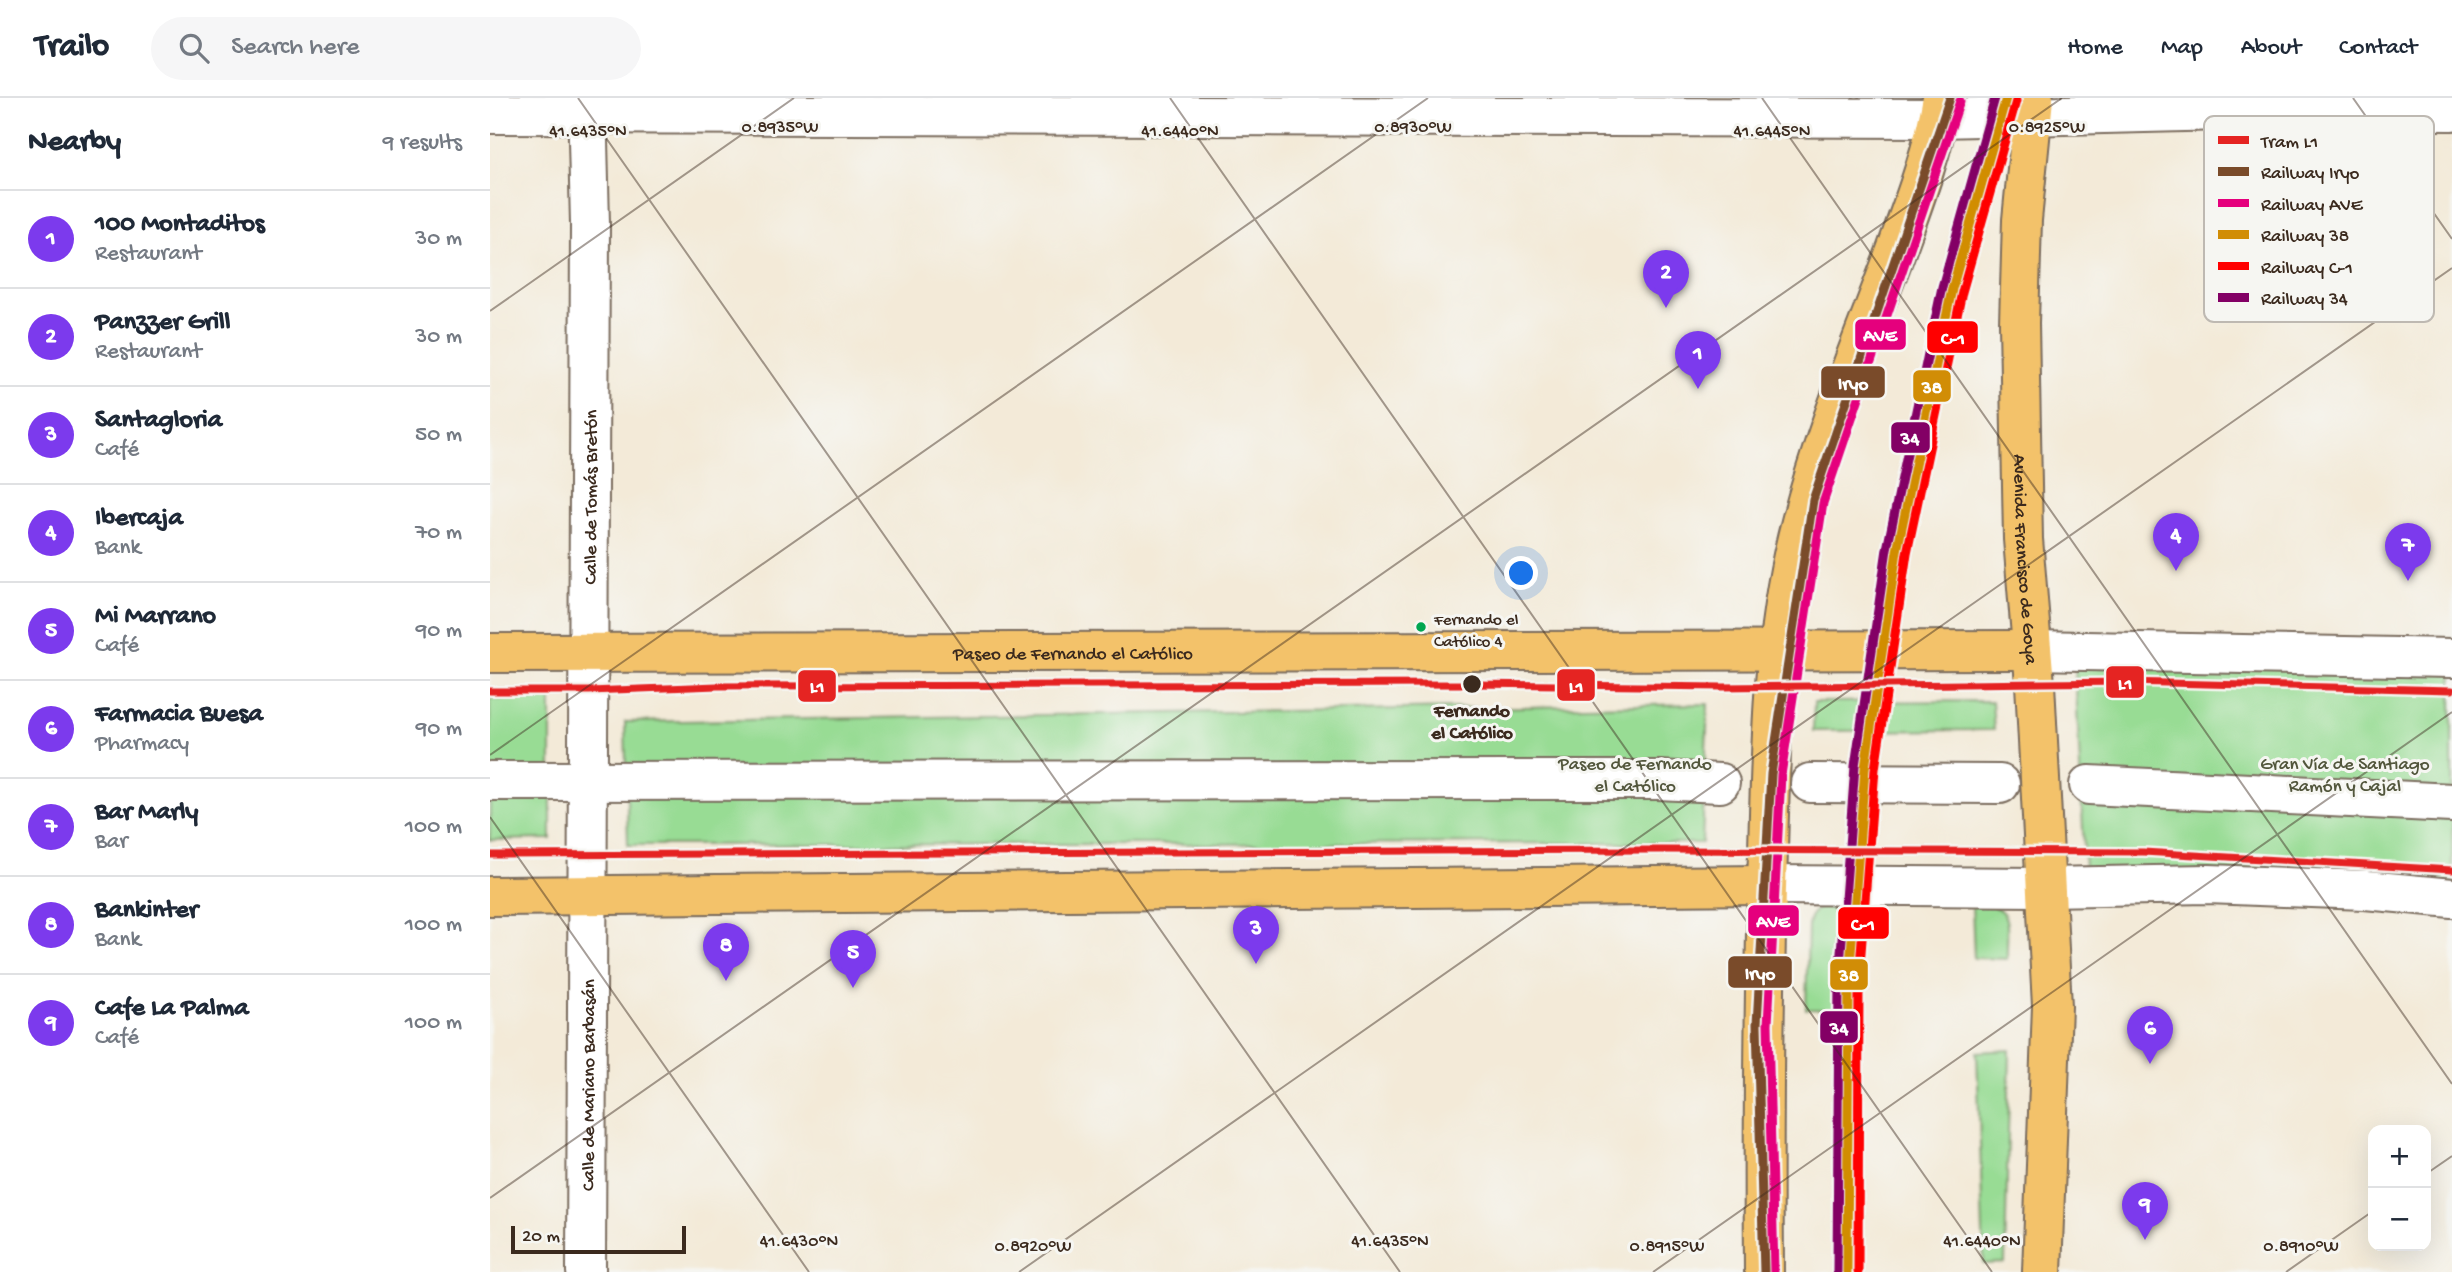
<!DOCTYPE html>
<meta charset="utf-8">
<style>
:root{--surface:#fff;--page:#f6f6f7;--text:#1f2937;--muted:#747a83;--line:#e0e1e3;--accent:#7c3aed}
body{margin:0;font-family:"Gochi Hand",sans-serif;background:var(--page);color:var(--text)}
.controls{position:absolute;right:21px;bottom:21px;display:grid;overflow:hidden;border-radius:14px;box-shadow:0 7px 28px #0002}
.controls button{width:63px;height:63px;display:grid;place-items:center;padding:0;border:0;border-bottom:2px solid var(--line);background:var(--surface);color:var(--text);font:35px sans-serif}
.scale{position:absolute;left:21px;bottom:18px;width:175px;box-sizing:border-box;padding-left:7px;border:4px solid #3b2a1e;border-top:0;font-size:19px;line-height:24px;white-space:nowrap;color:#3b2a1e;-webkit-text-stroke:5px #f6f6f2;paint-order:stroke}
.you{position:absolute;left:1032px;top:476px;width:24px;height:24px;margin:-18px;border:5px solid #fff;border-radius:50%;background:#1a73e8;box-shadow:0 0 0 10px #1a73e833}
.badge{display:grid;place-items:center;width:46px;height:46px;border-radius:50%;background:var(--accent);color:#fff;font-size:23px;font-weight:700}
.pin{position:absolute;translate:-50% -58px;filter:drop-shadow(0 2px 4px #0008)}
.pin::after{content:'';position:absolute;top:37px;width:24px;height:21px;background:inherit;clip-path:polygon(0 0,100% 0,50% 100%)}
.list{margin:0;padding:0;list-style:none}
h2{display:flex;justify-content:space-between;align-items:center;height:91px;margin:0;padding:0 28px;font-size:30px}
h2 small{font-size:23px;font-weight:400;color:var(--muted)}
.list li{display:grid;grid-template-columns:46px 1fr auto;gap:21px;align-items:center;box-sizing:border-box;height:98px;padding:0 28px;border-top:2px solid var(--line)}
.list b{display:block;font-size:26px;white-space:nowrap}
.list p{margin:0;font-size:23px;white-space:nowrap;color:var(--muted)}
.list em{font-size:23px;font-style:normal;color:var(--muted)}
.icon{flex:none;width:38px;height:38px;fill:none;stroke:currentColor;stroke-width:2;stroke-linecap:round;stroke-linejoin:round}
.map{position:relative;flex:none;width:1962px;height:1174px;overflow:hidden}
header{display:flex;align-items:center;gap:42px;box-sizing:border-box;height:98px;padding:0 35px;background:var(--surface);border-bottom:2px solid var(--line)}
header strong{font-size:33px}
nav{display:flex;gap:38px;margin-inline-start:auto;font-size:24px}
.search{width:490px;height:63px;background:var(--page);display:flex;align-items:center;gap:18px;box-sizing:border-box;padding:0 24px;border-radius:38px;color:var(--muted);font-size:26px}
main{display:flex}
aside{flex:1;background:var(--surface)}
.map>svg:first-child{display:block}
.green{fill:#98dc94;stroke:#6a8359;stroke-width:2}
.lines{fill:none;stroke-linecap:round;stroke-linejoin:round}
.minor-casing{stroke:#7b6d5f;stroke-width:42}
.major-casing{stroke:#7b6d5f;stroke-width:42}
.minor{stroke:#fff;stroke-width:38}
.major{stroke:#f3c26a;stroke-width:38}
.rail-1-casing{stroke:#f6f6f2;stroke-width:14}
.rail-2-casing{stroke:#f6f6f2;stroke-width:14}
.rail-3-casing{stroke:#f6f6f2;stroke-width:14}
.rail-4-casing{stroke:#f6f6f2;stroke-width:14}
.rail-5-casing{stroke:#f6f6f2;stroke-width:14}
.rail-1{stroke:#7a4b2a;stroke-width:9}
.rail-2{stroke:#e5007d;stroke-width:9}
.rail-3{stroke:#d18d06;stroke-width:9}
.rail-4{stroke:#f00;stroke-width:9}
.rail-5{stroke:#830065;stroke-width:9}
.tram-1-casing{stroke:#f6f6f2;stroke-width:12}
.tram-1{stroke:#e52422;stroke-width:7}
.ticks{fill:none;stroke:#3b2a1e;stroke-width:2;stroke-opacity:0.45}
.bus-dot{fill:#00a651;stroke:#f6f6f2;stroke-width:2.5}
.stop-dot{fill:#3b2a1e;stroke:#f6f6f2;stroke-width:2.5}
.labels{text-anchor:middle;stroke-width:6;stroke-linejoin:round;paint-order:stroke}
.bus-label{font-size:17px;fill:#3b2a1e;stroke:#f6f6f2;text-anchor:start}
.street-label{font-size:19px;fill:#3b2a1e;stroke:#f6f6f2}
.stop-label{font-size:19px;font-weight:bold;fill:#3b2a1e;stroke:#f6f6f2}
.park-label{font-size:19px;fill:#52563c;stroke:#f6f6f2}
.key{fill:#f6f6f2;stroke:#beb9b2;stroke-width:2}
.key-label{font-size:19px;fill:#3b2a1e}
.ticks-label{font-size:18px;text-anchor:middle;fill:#3b2a1e;stroke:#f6f6f2;stroke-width:6;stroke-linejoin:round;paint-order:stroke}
.line-badge{stroke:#f6f6f2;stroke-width:2.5}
.badge-label{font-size:19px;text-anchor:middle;font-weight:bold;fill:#fff}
</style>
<header>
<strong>Trailo</strong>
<div class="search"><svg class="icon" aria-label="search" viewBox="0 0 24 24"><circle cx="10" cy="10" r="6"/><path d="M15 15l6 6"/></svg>Search here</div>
<nav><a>Home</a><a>Map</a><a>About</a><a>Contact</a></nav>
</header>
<main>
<aside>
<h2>Nearby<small>9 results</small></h2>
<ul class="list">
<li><span class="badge">1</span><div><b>100 Montaditos</b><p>Restaurant</p></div><em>30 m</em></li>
<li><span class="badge">2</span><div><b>Panzzer Grill</b><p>Restaurant</p></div><em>30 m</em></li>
<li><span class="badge">3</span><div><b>Santagloria</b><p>Café</p></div><em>50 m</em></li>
<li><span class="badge">4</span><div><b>Ibercaja</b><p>Bank</p></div><em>70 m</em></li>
<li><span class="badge">5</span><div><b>Mi Marrano</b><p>Café</p></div><em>90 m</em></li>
<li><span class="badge">6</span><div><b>Farmacia Buesa</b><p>Pharmacy</p></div><em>90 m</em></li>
<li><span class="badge">7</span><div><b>Bar Marly</b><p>Bar</p></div><em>100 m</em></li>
<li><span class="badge">8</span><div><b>Bankinter</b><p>Bank</p></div><em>100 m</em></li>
<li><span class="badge">9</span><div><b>Cafe La Palma</b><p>Café</p></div><em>100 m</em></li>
</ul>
</aside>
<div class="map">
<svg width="1962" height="1174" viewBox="0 0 1962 1174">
<rect width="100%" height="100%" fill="#f6f6f2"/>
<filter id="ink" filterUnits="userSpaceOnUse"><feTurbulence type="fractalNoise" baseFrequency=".0143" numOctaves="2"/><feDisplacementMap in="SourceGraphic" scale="14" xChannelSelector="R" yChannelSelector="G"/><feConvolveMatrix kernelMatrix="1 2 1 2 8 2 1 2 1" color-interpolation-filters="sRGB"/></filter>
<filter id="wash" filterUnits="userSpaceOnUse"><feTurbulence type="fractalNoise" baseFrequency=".00686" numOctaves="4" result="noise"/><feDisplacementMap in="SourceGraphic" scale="28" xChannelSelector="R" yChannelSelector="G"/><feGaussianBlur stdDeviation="1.57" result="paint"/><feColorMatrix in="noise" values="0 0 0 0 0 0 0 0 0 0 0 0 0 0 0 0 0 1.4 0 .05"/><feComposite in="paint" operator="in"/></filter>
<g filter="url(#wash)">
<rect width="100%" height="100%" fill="#f3ead8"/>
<!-- green -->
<path class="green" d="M1962 568V789L1595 772 1585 569Z
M0 601H61V741L0 742Z
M1502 603 1504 632 1323 633 1324 604Z
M1218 606 1212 745 138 747 135 624Z
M1336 806H1351L1353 912 1316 911 1318 828C1320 816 1325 811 1336 806Z
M1482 806C1526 806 1516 826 1517 861L1484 860Z
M1520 952 1515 1165 1494 1166 1487 954Z"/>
</g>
<g filter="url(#ink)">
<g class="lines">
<!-- minor casing -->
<g class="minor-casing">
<g id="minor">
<path d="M0 16 1449 20 1775 12 1962 13"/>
<path d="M1542 552 1962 560"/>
<path d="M0 683 1168 682 1230 685"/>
<path d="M1320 685 1510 686"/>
<path d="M1599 687 1962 705"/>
<path d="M1276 787 1557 789 1718 786 1875 792 1962 800"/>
<path id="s1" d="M96 1174 100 126 97 0"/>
</g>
</g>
<!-- major casing -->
<g class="major-casing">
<g id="major">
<path id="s2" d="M1544 0 1532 122 1529 225 1533 441 1545 586 1562 908 1552 1174"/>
<path id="s3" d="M0 555 1542 552"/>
<path d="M0 798 1276 787"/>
<path d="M1274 1174C1273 1033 1274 893 1278 752 1281 647 1282 543 1307 440 1330 345 1368 253 1403 161 1422 109 1443 55 1452 0"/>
</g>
</g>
<!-- minor -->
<use href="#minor" class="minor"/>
<!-- major -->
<use href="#major" class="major"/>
<!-- rail-1 casing -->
<g class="rail-1-casing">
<path id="rail-1" d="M1274 1174 1267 926 1281 676 1323 402 1460 0"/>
</g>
<!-- rail-2 casing -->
<g class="rail-2-casing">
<path id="rail-2" d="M1284 1174 1278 926 1291 677 1333 405 1470 3"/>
</g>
<!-- rail-3 casing -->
<g class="rail-3-casing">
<path id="rail-3" d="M1357 1174 1359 881 1375 670 1407 453 1462 191 1516 0"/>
</g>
<!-- rail-4 casing -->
<g class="rail-4-casing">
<path id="rail-4" d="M1368 1174 1369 881 1385 671 1417 455 1472 194 1526 3"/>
</g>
<!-- rail-5 casing -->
<g class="rail-5-casing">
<path id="rail-5" d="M1347 1174 1349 881 1365 668 1397 451 1452 189 1505 0"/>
</g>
<!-- rail-1 -->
<use href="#rail-1" class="rail-1"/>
<!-- rail-2 -->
<use href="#rail-2" class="rail-2"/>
<!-- rail-3 -->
<use href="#rail-3" class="rail-3"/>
<!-- rail-4 -->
<use href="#rail-4" class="rail-4"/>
<!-- rail-5 -->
<use href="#rail-5" class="rail-5"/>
<!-- tram-1 casing -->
<g class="tram-1-casing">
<path id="tram-1" d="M0 593H99L227 588 982 586 1233 589 1636 584 1962 592
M0 757 1169 752 1653 754 1962 772"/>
</g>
<!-- tram-1 -->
<use href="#tram-1" class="tram-1"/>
</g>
</g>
<!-- ticks -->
<path class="ticks" d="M88 0 910 1174M680 0 1502 1174M1272 0 1962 986M1863 0 1962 141M0 213 304 0M0 657 938 0M0 719 319 1174M1936 1076 1962 1058M0 1100 1572 0M529 1174 1962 170M1163 1174 1962 614M1796 1174 1883 1113"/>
<!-- markers -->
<circle class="bus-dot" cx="931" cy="529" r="6"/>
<circle class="stop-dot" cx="982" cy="586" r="10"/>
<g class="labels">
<!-- bus labels -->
<g class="bus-label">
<text x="944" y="526">Fernando el<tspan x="944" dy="22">Católico 4</tspan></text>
</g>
<!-- street labels -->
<g class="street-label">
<text dy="7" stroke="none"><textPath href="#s1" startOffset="775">Calle de Tomás Bretón</textPath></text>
<text dy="7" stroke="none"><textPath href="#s2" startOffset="462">Avenida Francisco de Goya</textPath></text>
<text dy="7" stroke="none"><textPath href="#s3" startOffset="583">Paseo de Fernando el Católico</textPath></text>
<text dy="7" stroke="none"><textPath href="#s1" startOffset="187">Calle de Mariano Barbasán</textPath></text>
</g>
<!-- stop labels -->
<g class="stop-label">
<text x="982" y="618">Fernando<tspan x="982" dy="22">el Católico</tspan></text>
</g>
<!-- park labels -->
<g class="park-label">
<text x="1145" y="671">Paseo de Fernando<tspan x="1145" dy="22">el Católico</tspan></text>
<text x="1855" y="671">Gran Vía de Santiago<tspan x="1855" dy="22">Ramón y Cajal</tspan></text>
</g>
</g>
<!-- legend -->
<rect x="1714" y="18" width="230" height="206" rx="10" class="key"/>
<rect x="1728" y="38" width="31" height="8" fill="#e52422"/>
<rect x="1728" y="69" width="31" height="9" fill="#7a4b2a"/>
<rect x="1728" y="101" width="31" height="8" fill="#e5007d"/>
<rect x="1728" y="132" width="31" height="9" fill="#d18d06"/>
<rect x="1728" y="164" width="31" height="8" fill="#f00"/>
<rect x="1728" y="195" width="31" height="9" fill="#830065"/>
<g class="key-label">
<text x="1771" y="49">Tram L1</text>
<text x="1771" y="80">Railway Iryo</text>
<text x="1771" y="112">Railway AVE</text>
<text x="1771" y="143">Railway 38</text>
<text x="1771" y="175">Railway C-1</text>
<text x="1771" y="206">Railway 34</text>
</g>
<g class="ticks-label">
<text x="290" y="34">0.8935°W</text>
<text x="923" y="34">0.8930°W</text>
<text x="1557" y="34">0.8925°W</text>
<text x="98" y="38">41.6435°N</text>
<text x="690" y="38">41.6440°N</text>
<text x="1282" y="38">41.6445°N</text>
<text x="309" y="1148">41.6430°N</text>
<text x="900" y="1148">41.6435°N</text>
<text x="1492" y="1148">41.6440°N</text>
<text x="543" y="1153">0.8920°W</text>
<text x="1177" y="1153">0.8915°W</text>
<text x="1811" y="1153">0.8910°W</text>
</g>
<g class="line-badge">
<rect x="1364" y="220" width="53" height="33" rx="7" fill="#e5007d"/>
<rect x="1436" y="222" width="53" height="34" rx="7" fill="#f00"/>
<rect x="1330" y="267" width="66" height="34" rx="7" fill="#7a4b2a"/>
<rect x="1422" y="271" width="40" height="34" rx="7" fill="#d18d06"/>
<rect x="1400" y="323" width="41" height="33" rx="7" fill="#830065"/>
<rect x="1615" y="567" width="40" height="34" rx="7" fill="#e52422"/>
<rect x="1066" y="570" width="40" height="34" rx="7" fill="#e52422"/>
<rect x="307" y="571" width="40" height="34" rx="7" fill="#e52422"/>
<rect x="1257" y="806" width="53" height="33" rx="7" fill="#e5007d"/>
<rect x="1347" y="808" width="53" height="34" rx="7" fill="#f00"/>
<rect x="1237" y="857" width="66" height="34" rx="7" fill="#7a4b2a"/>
<rect x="1339" y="860" width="40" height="33" rx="7" fill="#d18d06"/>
<rect x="1329" y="912" width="40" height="34" rx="7" fill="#830065"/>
</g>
<g class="badge-label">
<text x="1390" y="243">AVE</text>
<text x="1463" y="246">C-1</text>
<text x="1363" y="291">Iryo</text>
<text x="1442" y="295">38</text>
<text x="1420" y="346">34</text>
<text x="1635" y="591">L1</text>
<text x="1086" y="594">L1</text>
<text x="327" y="594">L1</text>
<text x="1283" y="829">AVE</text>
<text x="1373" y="832">C-1</text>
<text x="1270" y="881">Iryo</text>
<text x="1359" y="883">38</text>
<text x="1349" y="936">34</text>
</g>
</svg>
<div class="controls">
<button>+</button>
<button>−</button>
</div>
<div class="scale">20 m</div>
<div class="you"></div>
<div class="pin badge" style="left:1208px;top:291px">1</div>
<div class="pin badge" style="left:1176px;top:210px">2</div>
<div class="pin badge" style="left:766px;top:866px">3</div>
<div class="pin badge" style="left:1686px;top:473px">4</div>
<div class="pin badge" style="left:363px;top:890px">5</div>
<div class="pin badge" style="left:1660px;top:966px">6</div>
<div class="pin badge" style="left:1918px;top:483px">7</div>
<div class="pin badge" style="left:236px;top:883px">8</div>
<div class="pin badge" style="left:1655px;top:1142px">9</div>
</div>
</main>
